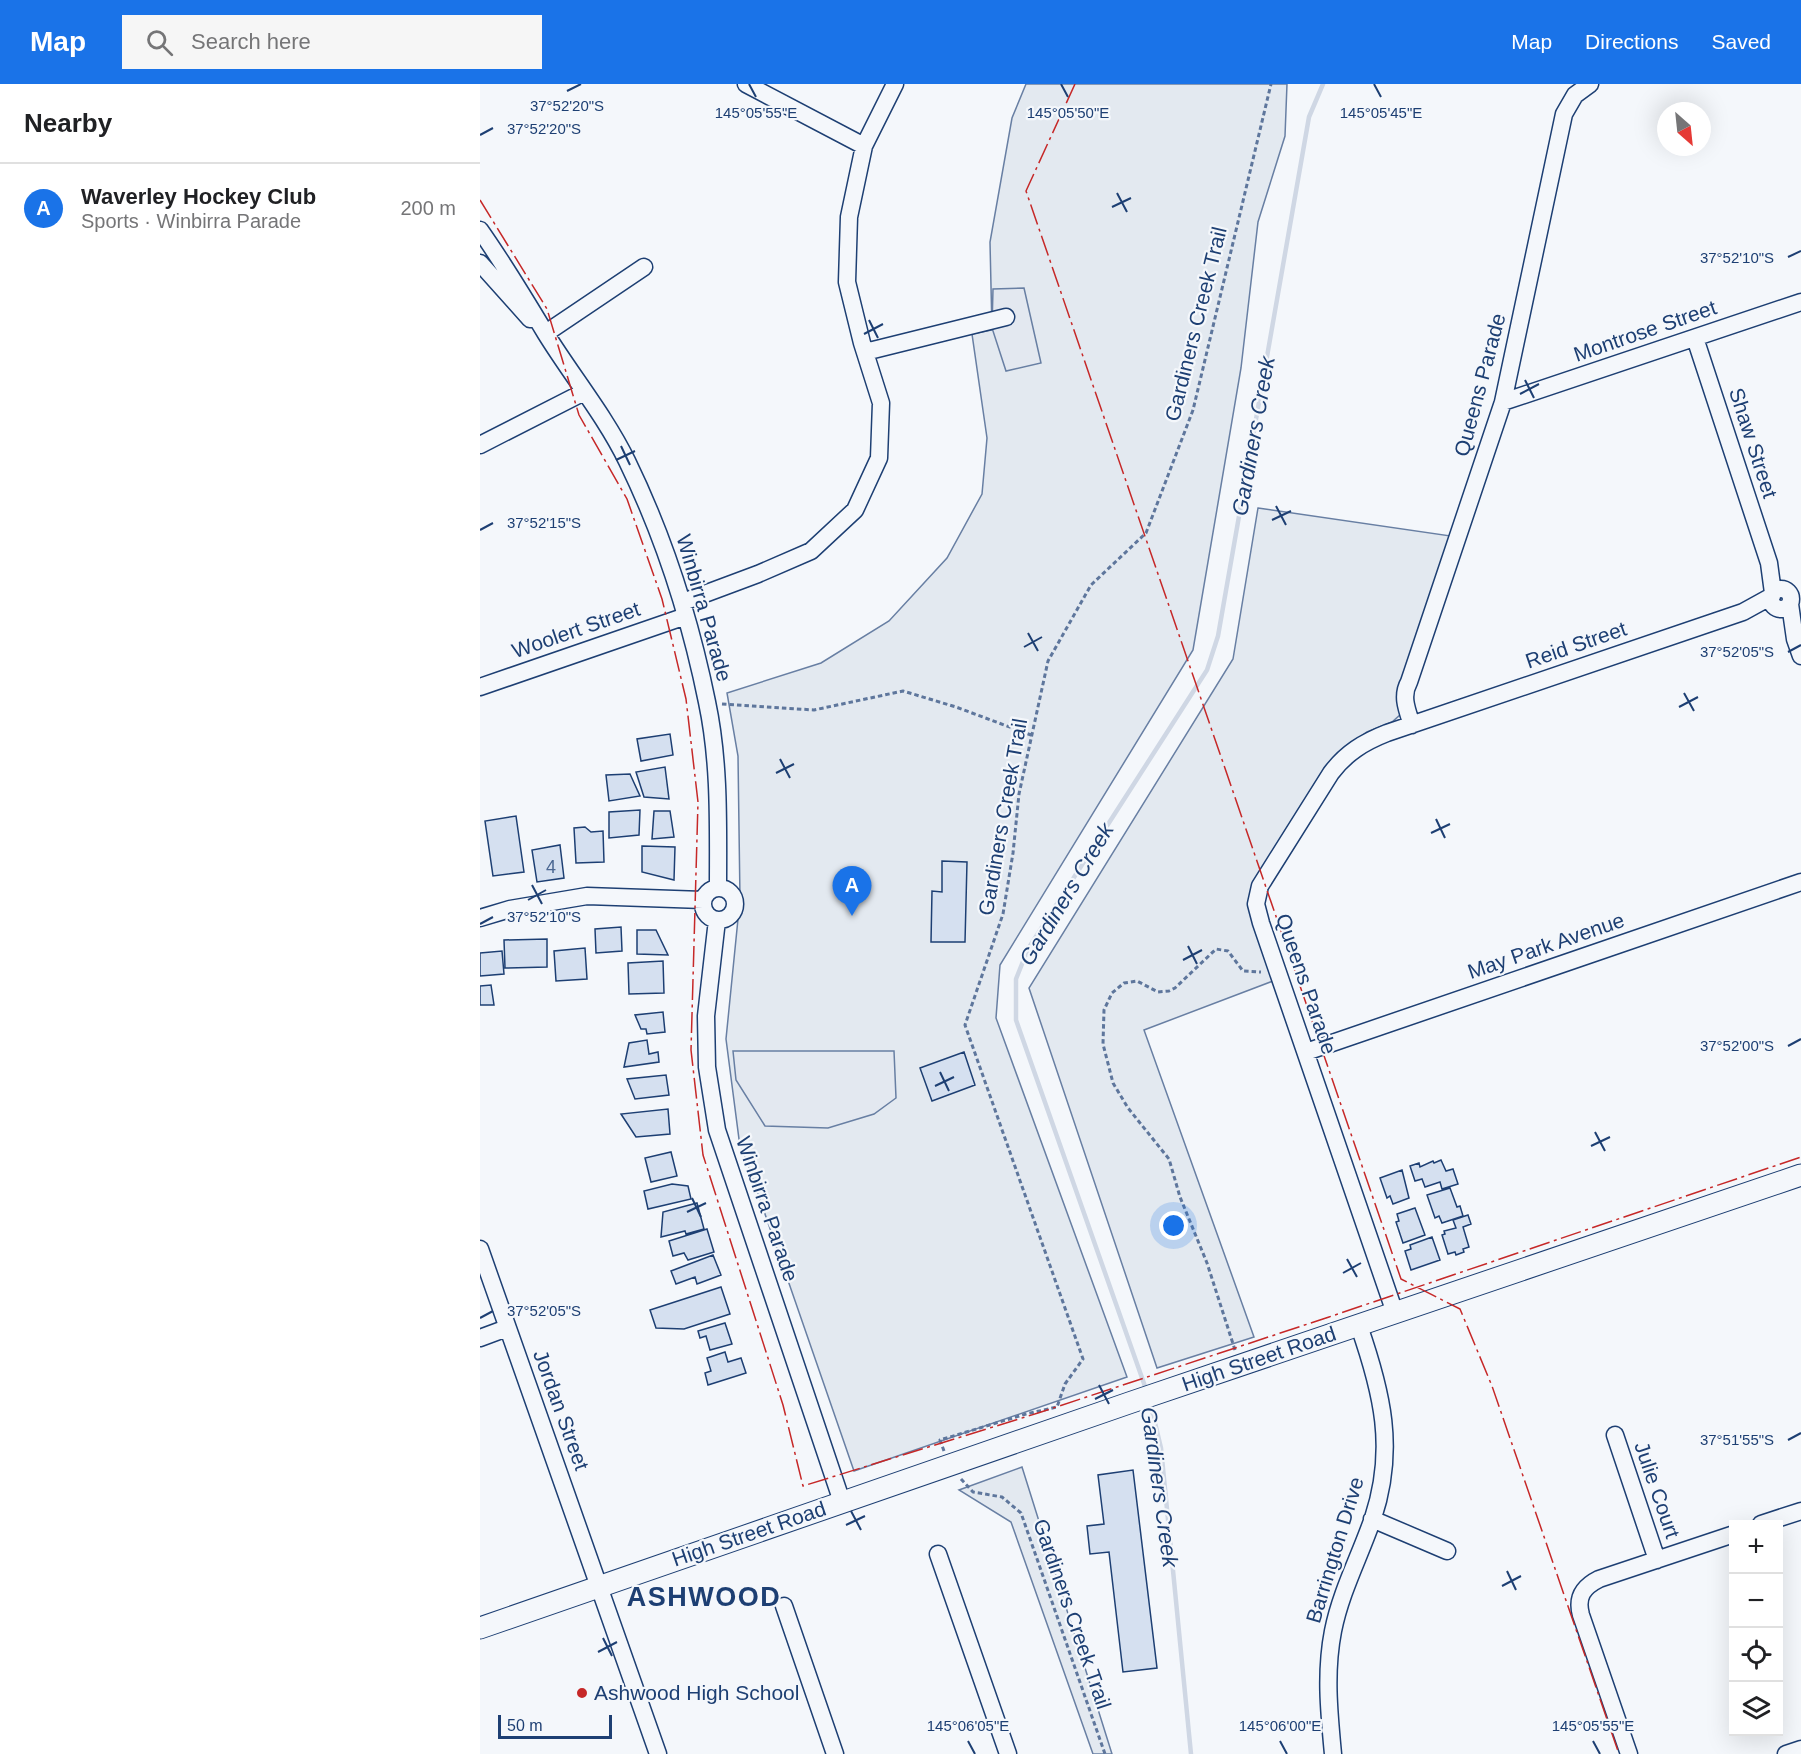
<!DOCTYPE html>
<meta charset="utf-8">
<style>
:root{--surface:#fff;--page:#f6f6f6;--text:#202124;--muted:#757577;--line:#e0e0e0;--accent:#1a73e8}
body{margin:0;font-family:Arial,sans-serif;background:var(--page);color:var(--text)}
.controls{position:absolute;right:18px;bottom:18px;display:grid;overflow:hidden;border-radius:0px;box-shadow:0 6px 24px #0002}
.controls button{width:54px;height:54px;display:grid;place-items:center;padding:0;border:0;border-bottom:2px solid var(--line);background:var(--surface);color:var(--text);font:30px sans-serif}
.compass{position:absolute;left:1177px;top:18px;width:54px;height:54px;border-radius:50%;background:var(--surface);box-shadow:0 6px 24px #0002;rotate:153deg}
.scale{position:absolute;left:18px;bottom:15px;width:114px;box-sizing:border-box;padding-left:6px;border:3px solid #1d3f73;border-top:0;font-size:16px;line-height:21px;white-space:nowrap;color:#1d3f73;-webkit-text-stroke:4px #f4f7fb;paint-order:stroke}
.you{position:absolute;left:694px;top:1142px;width:21px;height:21px;margin:-15px;border:4px solid #fff;border-radius:50%;background:#1a73e8;box-shadow:0 0 0 9px #1a73e833}
.badge{display:grid;place-items:center;width:39px;height:39px;border-radius:50%;background:var(--accent);color:#fff;font-size:20px;font-weight:700}
.pin{position:absolute;translate:-50% -50px;filter:drop-shadow(0 2px 3px #0008)}
.pin::after{content:'';position:absolute;top:32px;width:21px;height:18px;background:inherit;clip-path:polygon(0 0,100% 0,50% 100%)}
.list{margin:0;padding:0;list-style:none}
h2{display:flex;justify-content:space-between;align-items:center;height:78px;margin:0;padding:0 24px;font-size:26px}
h2 small{font-size:20px;font-weight:400;color:var(--muted)}
.list li{display:grid;grid-template-columns:39px 1fr auto;gap:18px;align-items:center;box-sizing:border-box;height:90px;padding:0 24px;border-top:2px solid var(--line)}
.list b{display:block;font-size:22px;white-space:nowrap}
.list p{margin:0;font-size:20px;white-space:nowrap;color:var(--muted)}
.list em{font-size:20px;font-style:normal;color:var(--muted)}
.icon{flex:none;width:33px;height:33px;fill:none;stroke:currentColor;stroke-width:2;stroke-linecap:round;stroke-linejoin:round}
.map{position:relative;flex:none;width:1321px;height:1670px;overflow:hidden}
header{display:flex;align-items:center;gap:36px;box-sizing:border-box;height:84px;padding:0 30px;background:var(--accent);color:#fff}
header strong{font-size:28px}
nav{display:flex;gap:33px;margin-inline-start:auto;font-size:21px}
.search{width:420px;height:54px;background:var(--page);display:flex;align-items:center;gap:15px;box-sizing:border-box;padding:0 21px;border-radius:0px;color:var(--muted);font-size:22px}
main{display:flex}
aside{flex:1;background:var(--surface)}
.map>svg:first-child{display:block}
.green{fill:#e3e9f0;stroke:#687fa3;stroke-width:1.5}
.parking{fill:#e3e8f0;stroke:#687fa3;stroke-width:1.5}
.lines{fill:none;stroke-linecap:round;stroke-linejoin:round}
.stream{stroke:#cfd7e4;stroke-width:4.5}
.building{fill:#d5e0f0;stroke:#1d3f73;stroke-width:1.5}
.minor-casing{stroke:#1d3f73;stroke-width:19}
.major-casing{stroke:#1d3f73;stroke-width:23}
.path{stroke:#5e769c;stroke-width:3;stroke-dasharray:4.5 3;stroke-linecap:butt}
.minor{stroke:#f4f7fb;stroke-width:16}
.major{stroke:#f4f7fb;stroke-width:21}
.power{stroke:#c62828;stroke-width:1.5;stroke-dasharray:21 4.5 3 4.5;stroke-linecap:butt}
.ticks{fill:none;stroke:#1d3f73;stroke-width:2}
.poi-dot{fill:#c62828;stroke:#f4f7fb;stroke-width:2}
.labels{text-anchor:middle;stroke-width:4.5;stroke-linejoin:round;paint-order:stroke}
.number-label{font-size:18px;fill:#4b6792}
.street-label{font-size:21px;fill:#1d3f73;stroke:#f4f7fb}
.poi-label{font-size:21px;fill:#1d3f73;stroke:#f4f7fb;text-anchor:start}
.water-label{font-size:22px;font-style:italic;fill:#1d3f73;stroke:#f4f7fb}
.district-label{font-size:27px;font-weight:bold;letter-spacing:1.5px;fill:#1d3f73;stroke:#f4f7fb}
.ticks-label{font-size:15px;text-anchor:middle;fill:#1d3f73;stroke:#f4f7fb;stroke-width:4.5;stroke-linejoin:round;paint-order:stroke}
</style>
<header>
<strong>Map</strong>
<div class="search"><svg class="icon" aria-label="search" viewBox="0 0 24 24"><circle cx="10" cy="10" r="6"/><path d="M15 15l6 6"/></svg>Search here</div>
<nav><a>Map</a><a>Directions</a><a>Saved</a></nav>
</header>
<main>
<aside>
<h2>Nearby<small></small></h2>
<ul class="list">
<li><span class="badge">A</span><div><b>Waverley Hockey Club</b><p>Sports · Winbirra Parade</p></div><em>200 m</em></li>
</ul>
</aside>
<div class="map">
<svg width="1321" height="1670" viewBox="0 0 1321 1670">
<rect width="100%" height="100%" fill="#f4f7fb"/>
<!-- green -->
<path class="green" d="M546 0H807L805 52 778 138 761 284 713 566 520 881 516 934 647 1293 374 1387 259 1055 246 955 260 815 258 672 247 609 341 579 409 537 467 474 502 410 507 354 492 250 512 246 510 158 532 34Z
M778 424 971 452 921 630 912 638 887 648 863 665 813 735 772 802 769 822 793 897 664 946 774 1253 677 1284 549 904 753 575Z
M542 1383 632 1670H613L531 1438 479 1406Z"/>
<!-- parking -->
<path class="parking" d="M544 204 561 279 526 287 512 244 513 205Z
M253 967H414L416 1014 394 1030 348 1044 285 1042 256 996Z"/>
<g class="lines">
<!-- stream -->
<path class="stream" d="M667 1308 536 936V895L548 865 727 586 738 552 829 33 843 0
M670 1318 681 1364 711 1670"/>
</g>
<!-- building -->
<path class="building" d="M190 650 193 671 161 677 157 655Z
M185 683 189 715 164 713 156 688Z
M150 690 160 712 129 717 126 691Z
M160 726 159 751 129 754V728Z
M174 727H190L194 753 172 755Z
M36 732 44 788 13 792 5 737Z
M105 743 111 748 123 747 124 778 96 779 94 744Z
M80 761 84 794 57 798 52 766Z
M162 762 195 763 194 796 162 788Z
M462 777 487 778 485 858H451L452 807 462 808Z
M141 843 142 867 116 869 115 845Z
M157 846H176L188 871 157 870Z
M67 855V883L25 884 24 856Z
M105 864 107 895 76 897 74 867Z
M22 867 24 890 0 892V869Z
M183 877 184 909 149 910 148 879Z
M11 901 14 921H0V902Z
M183 928 185 948 167 950 166 945H161L155 931Z
M167 956 169 970 178 968 179 978 144 983 149 959Z
M484 968 495 1001 452 1017 440 984Z
M186 991 189 1011 155 1015 147 995Z
M188 1025 190 1050 156 1053 141 1030Z
M191 1068 197 1092 171 1098 165 1074Z
M961 1076 966 1087 973 1085 978 1100 962 1105 960 1098 945 1103 942 1095 935 1097 930 1082 939 1079 940 1083 953 1077 954 1079Z
M922 1086 929 1114 913 1120 910 1112 907 1114 900 1094Z
M192 1100 208 1102 211 1115 168 1125 164 1107Z
M970 1104 977 1123 980 1122 983 1132 962 1139 959 1132 955 1134 947 1111Z
M217 1119 224 1145 206 1150 205 1147 181 1153 183 1128Z
M935 1124 945 1151 923 1159 916 1138 919 1137 917 1130Z
M988 1131 991 1140 983 1143 989 1163 983 1165 984 1168 976 1171 975 1168 968 1170 962 1151 965 1150 964 1147 976 1144 973 1136Z
M227 1145 234 1168 208 1176 204 1169 193 1172 189 1157Z
M952 1153 960 1176 931 1186 925 1167 931 1165 930 1161Z
M233 1171 241 1191 217 1200 215 1193 196 1200 191 1187Z
M241 1203 250 1230 204 1245 176 1244 170 1226Z
M245 1239 252 1260 230 1266 226 1252 220 1254 218 1247Z
M245 1268 248 1278 261 1274 266 1289 228 1301 225 1289 231 1287 227 1274Z
M653 1386 677 1584 643 1588 629 1468 610 1470 607 1442 624 1440 618 1391Z"/>
<g class="lines">
<!-- minor casing -->
<g class="minor-casing">
<path id="minor" d="M266 0 384 62
M0 146C24 180 45 215 66 250 92 292 125 332 147 377 184 453 210 534 227 618 240 679 238 742 238 804
M0 179 50 235
M66 249 164 183
M1215 254 1289 479 1293 509
M385 268 526 233
M1023 318 1321 218
M0 361 104 308
M1291 515a10 10 0 1 1 20 0a10 10 0 1 1-20 0Z
M203 518 278 490 331 467 375 426 399 374 401 319 382 259 367 198 369 133 384 62 415 0
M1310 520 1315 555 1321 572
M0 603 206 532
M932 641C927 626 921 612 929 598L1023 318 1084 30 1095 11 1110 0
M223 820a16 16 0 1 1 32 0a16 16 0 1 1-32 0Z
M0 834 30 825 107 812 223 816
M237 836 226 932 227 983 237 1046 362 1418
M826 968 1321 798
M0 1165 178 1670
M915 1229 781 839 776 820 780 802 851 689C866 669 884 658 907 649L1263 528 1292 512
M0 1254 27 1244
M1135 1351 1177 1476
M892 1435 967 1467
M1281 1440 1321 1427
M458 1470 528 1670
M304 1522 355 1670
M853 1670C849 1628 845 1588 853 1547 861 1507 880 1472 893 1434 916 1365 902 1308 879 1242
M1149 1670 1101 1531C1096 1513 1103 1503 1119 1495L1254 1450
M1306 1670 1321 1665"/>
</g>
<!-- major casing -->
<g class="major-casing">
<path id="major" d="M0 1544 649 1319 1321 1091"/>
</g>
<!-- path -->
<path class="path" d="M242 620 334 626 423 607 476 623 551 651
M755 1266 727 1179 700 1113 689 1075 648 1024 633 999 623 960 624 926 632 909 644 899 657 897 678 908 689 907 695 904 736 865 748 867 763 887 781 888
M464 1367 460 1356 546 1330 577 1323 585 1300 603 1275 485 941 523 830 533 769 539 710 568 577 611 501 666 449 713 326 791 0
M481 1395 493 1408 522 1413 541 1429 625 1670"/>
<!-- minor -->
<use href="#minor" class="minor"/>
<!-- major -->
<use href="#major" class="major"/>
<!-- power -->
<path class="power" d="M595 0 546 107 921 1195 980 1225 1012 1302 1139 1670
M0 116 67 225 99 331 147 415 182 515 206 615 218 718 211 966 223 1071 303 1321 323 1402 558 1329 849 1233 1321 1073"/>
</g>
<!-- ticks -->
<path class="ticks" d="M269 0 276 13M581 0 588 13M894 0 901 13M87 7 101 0M0 51 13 44M637 109 647 128M632 123 651 114M1308 173 1321 167M389 236 398 254M384 250 403 240M1045 296 1054 314M1040 310 1059 300M141 362 150 381M136 376 155 367M796 422 806 441M792 436 811 427M0 446 13 439M548 549 558 567M544 563 562 553M1308 568 1321 561M1204 609 1214 627M1199 623 1218 613M300 675 310 694M296 689 314 680M956 735 965 754M951 749 970 740M52 801 62 820M48 816 66 806M0 840 13 833M708 862 717 880M703 876 722 866M1308 962 1321 955M460 988 469 1007M455 1002 474 993M1115 1048 1125 1067M1111 1062 1130 1053M212 1114 221 1133M207 1128 226 1119M867 1175 877 1193M863 1189 881 1179M0 1234 13 1227M619 1301 629 1320M615 1315 633 1306M1308 1356 1321 1349M371 1427 381 1446M366 1441 385 1432M1027 1487 1036 1506M1022 1502 1041 1492M123 1554 132 1572M118 1568 137 1558M488 1657 495 1670M800 1657 807 1670M1113 1657 1120 1670"/>
<!-- markers -->
<circle class="poi-dot" cx="102" cy="1609" r="6"/>
<g class="labels">
<!-- number labels -->
<g class="number-label">
<text x="71" y="789">4</text>
</g>
<!-- street labels -->
<g class="street-label">
<text transform="translate(716 240) rotate(-76)" y="7">Gardiners Creek Trail</text>
<text transform="translate(1165 247) rotate(-19)" y="7">Montrose Street</text>
<text transform="translate(1000 301) rotate(-75)" y="7">Queens Parade</text>
<text transform="translate(1273 359) rotate(72)" y="7">Shaw Street</text>
<text transform="translate(224 524) rotate(74)" y="7">Winbirra Parade</text>
<text transform="translate(96 546) rotate(-19)" y="7">Woolert Street</text>
<text transform="translate(1096 561) rotate(-19)" y="7">Reid Street</text>
<text transform="translate(523 733) rotate(-80)" y="7">Gardiners Creek Trail</text>
<text transform="translate(1066 862) rotate(-19)" y="7">May Park Avenue</text>
<text transform="translate(826 900) rotate(71)" y="7">Queens Parade</text>
<text transform="translate(287 1125) rotate(71)" y="7">Winbirra Parade</text>
<text transform="translate(779 1275) rotate(-19)" y="7">High Street Road</text>
<text transform="translate(81 1326) rotate(70)" y="7">Jordan Street</text>
<text transform="translate(1177 1406) rotate(71)" y="7">Julie Court</text>
<text transform="translate(269 1450) rotate(-19)" y="7">High Street Road</text>
<text transform="translate(855 1466) rotate(-73)" y="7">Barrington Drive</text>
<text transform="translate(592 1530) rotate(71)" y="7">Gardiners Creek Trail</text>
</g>
<!-- poi labels -->
<g class="poi-label">
<text x="114" y="1616">Ashwood High School</text>
</g>
<!-- water labels -->
<g class="water-label">
<text transform="translate(773 352) rotate(-80)" y="8">Gardiners Creek</text>
<text transform="translate(586 810) rotate(-59)" y="8">Gardiners Creek</text>
<text transform="translate(680 1403) rotate(82)" y="8">Gardiners Creek</text>
</g>
<!-- district labels -->
<g class="district-label">
<text x="224" y="1522">ASHWOOD</text>
</g>
</g>
<g class="ticks-label">
<text x="87" y="27">37°52'20"S</text>
<text x="276" y="34">145°05'55"E</text>
<text x="588" y="34">145°05'50"E</text>
<text x="901" y="34">145°05'45"E</text>
<text x="64" y="50">37°52'20"S</text>
<text x="1257" y="179">37°52'10"S</text>
<text x="64" y="444">37°52'15"S</text>
<text x="1257" y="573">37°52'05"S</text>
<text x="64" y="838">37°52'10"S</text>
<text x="1257" y="967">37°52'00"S</text>
<text x="64" y="1232">37°52'05"S</text>
<text x="1257" y="1361">37°51'55"S</text>
<text x="488" y="1647">145°06'05"E</text>
<text x="800" y="1647">145°06'00"E</text>
<text x="1113" y="1647">145°05'55"E</text>
</g>
</svg>
<div class="controls">
<button>+</button>
<button>−</button>
<button><svg class="icon" aria-label="locate" viewBox="0 0 24 24"><circle cx="12" cy="12" r="6"/><path d="M12 2v4M12 18v4M2 12h4M18 12h4"/></svg></button>
<button><svg class="icon" aria-label="layers" viewBox="0 0 24 24"><path d="M12 4l9 5-9 5-9-5zM3 14l9 5 9-5"/></svg></button>
</div>
<svg class="compass" viewBox="-18 -18 36 36"><path d="M0-13l5 13h-10z" fill="#e53935"/><path d="M0 13l5-13h-10z" fill="#757577"/></svg>
<div class="scale">50 m</div>
<div class="you"></div>
<div class="pin badge" style="left:372px;top:832px">A</div>
</div>
</main>
